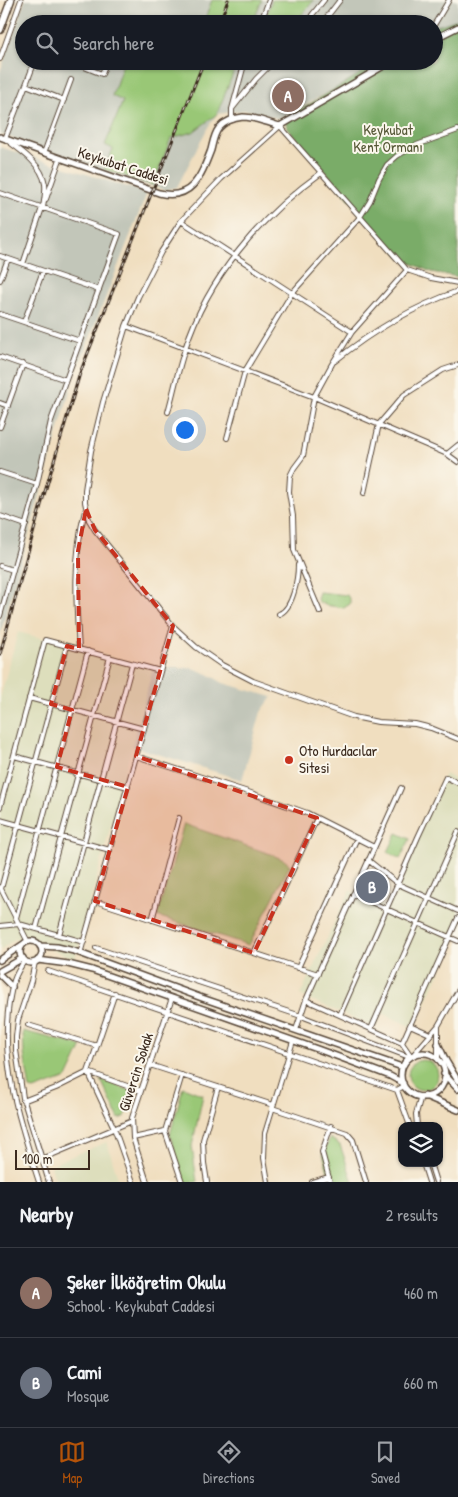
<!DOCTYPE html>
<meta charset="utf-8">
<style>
:root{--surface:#171b24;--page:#20242c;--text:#f1f3f6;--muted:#9ea1a6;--line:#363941;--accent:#b45309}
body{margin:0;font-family:"Patrick Hand",sans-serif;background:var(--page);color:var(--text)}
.controls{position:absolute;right:15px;bottom:15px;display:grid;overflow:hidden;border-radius:10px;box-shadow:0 1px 4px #0004}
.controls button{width:45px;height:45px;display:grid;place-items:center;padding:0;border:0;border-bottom:1px solid var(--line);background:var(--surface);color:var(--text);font:25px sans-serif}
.scale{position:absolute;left:15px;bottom:12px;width:75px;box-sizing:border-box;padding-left:5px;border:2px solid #3b2a1e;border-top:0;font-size:14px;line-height:18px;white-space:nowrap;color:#3b2a1e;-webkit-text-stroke:4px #fbf7ec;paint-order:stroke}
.you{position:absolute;left:184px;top:429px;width:18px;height:18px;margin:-12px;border:4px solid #fff;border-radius:50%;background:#1a73e8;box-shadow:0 0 0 8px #1a73e833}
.badge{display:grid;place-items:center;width:32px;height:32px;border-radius:50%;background:var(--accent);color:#fff;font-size:16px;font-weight:700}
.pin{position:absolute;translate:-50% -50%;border:2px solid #fff;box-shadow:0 1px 5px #0006}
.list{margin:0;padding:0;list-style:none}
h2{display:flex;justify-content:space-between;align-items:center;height:65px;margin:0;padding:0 20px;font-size:21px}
h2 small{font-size:16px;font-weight:400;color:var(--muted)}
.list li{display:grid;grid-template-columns:32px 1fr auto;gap:15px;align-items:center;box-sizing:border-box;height:90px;padding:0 20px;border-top:1px solid var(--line)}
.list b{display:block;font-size:19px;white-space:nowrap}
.list p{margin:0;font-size:16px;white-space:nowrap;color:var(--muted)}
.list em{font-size:16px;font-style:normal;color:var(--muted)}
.icon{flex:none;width:28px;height:28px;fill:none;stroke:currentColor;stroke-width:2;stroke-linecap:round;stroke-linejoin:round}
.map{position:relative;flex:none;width:458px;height:1182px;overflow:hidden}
.search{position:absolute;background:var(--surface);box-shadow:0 1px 4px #0004;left:15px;right:15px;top:15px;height:55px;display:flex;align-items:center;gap:12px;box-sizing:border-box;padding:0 18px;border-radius:28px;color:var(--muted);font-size:19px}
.sheet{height:245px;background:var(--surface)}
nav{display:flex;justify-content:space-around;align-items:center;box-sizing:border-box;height:70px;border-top:1px solid var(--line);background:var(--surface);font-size:14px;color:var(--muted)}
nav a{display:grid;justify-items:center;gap:2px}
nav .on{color:var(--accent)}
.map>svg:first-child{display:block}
.built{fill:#dddebc}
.industrial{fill:#c2c6b9}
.green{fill:#99c776;stroke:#6a784a}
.forest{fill:#7aac67;stroke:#5a6b42}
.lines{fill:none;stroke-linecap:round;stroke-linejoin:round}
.minor-casing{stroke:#564536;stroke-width:6}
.tertiary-casing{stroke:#564536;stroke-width:8}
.trunk-casing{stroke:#564536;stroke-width:9}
.minor{stroke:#fff;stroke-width:4}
.tertiary{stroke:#fff;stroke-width:5}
.trunk{stroke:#fff;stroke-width:6}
.rail-casing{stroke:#3b2a1e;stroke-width:3}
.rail{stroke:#fbf7ec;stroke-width:1;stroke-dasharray:4;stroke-linecap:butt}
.marked{fill:#c8321e;fill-opacity:0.2;stroke:#c8321e;stroke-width:4;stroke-dasharray:10 6;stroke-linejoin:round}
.poi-dot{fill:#c8321e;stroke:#fbf7ec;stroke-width:2}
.labels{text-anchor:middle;stroke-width:4;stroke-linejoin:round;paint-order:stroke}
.park-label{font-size:15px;fill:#575938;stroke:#fbf7ec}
.street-label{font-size:15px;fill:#3b2a1e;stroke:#fbf7ec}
.poi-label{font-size:15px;fill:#3b2a1e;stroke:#fbf7ec;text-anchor:start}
</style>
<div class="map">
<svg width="458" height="1182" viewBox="0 0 458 1182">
<rect width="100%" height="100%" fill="#fbf7ec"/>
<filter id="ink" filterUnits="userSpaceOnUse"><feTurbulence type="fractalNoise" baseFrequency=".02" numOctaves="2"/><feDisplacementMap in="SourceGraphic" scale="10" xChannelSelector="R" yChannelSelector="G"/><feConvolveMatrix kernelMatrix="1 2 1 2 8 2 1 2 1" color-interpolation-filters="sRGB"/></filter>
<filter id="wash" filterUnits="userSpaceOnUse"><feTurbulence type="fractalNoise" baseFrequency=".0096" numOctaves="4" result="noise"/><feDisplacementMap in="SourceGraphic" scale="20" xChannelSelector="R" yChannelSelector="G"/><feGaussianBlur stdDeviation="1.12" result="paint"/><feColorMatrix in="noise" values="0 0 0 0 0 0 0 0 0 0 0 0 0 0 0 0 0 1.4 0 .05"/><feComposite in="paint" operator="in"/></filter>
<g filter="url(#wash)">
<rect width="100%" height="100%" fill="#f0debf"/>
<!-- built -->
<path class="built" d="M18 632 153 668 75 959 40 945 16 938 0 950V698Z
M445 774 458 781V932L414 1028 382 1013 375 1028 300 995 350 890 356 894 380 906 388 907Z
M107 1142 119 1182H56L51 1167 55 1163Z"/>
<!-- industrial -->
<path class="industrial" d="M25 0H458V19L448 22 434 31V24H24V61H384L280 119 246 110 217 114 208 127 177 187 165 190 142 184 0 134V72Z
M0 147 147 193 73 380 0 635Z
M153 668H192L208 674 223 683 272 697 261 712 242 780 132 746Z"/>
<!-- green -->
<path class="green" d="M212 0H262L252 24H203Z
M272 0H314L294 24H263Z
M124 61H238L217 114 193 132 171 138 153 185 104 169 113 149 105 145 123 101 112 96Z
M319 592 347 595 350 600V604L344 608 325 605 319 602 317 599Z
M184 824 270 854 284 860 290 865 249 945 157 916Z
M397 833 410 839 400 859 388 852Z
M23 1031 82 1046 67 1078 34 1090 30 1089 24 1054Z
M408 1075a15 15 0 1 1 30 0a15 15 0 1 1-30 0Z
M101 1080 135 1092 125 1116 119 1119Z
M183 1087 203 1095 192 1146 197 1182H185L170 1135Z
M330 1138 340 1145 353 1182H331L323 1154Z"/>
<!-- forest -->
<path class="forest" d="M458 19V277L431 272 402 259 287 128 285 119 358 75 372 61H434V27Z"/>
</g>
<g filter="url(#ink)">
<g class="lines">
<!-- minor casing -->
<g class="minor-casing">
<path id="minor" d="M260 24 269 0
M309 24 312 15 324 0
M318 24 323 22 340 0
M434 25 449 0
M0 59 21 0
M35 61 5 139C20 150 42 164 45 184 46 191 44 200 43 208
M69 61 102 74 107 61
M374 61 383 66
M26 85 64 100
M232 109 256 79 274 61
M232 120V109L245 61
M44 153 71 80
M0 193 119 234 51 421 37 484 0 616
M46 199 60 159
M181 221 352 332
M0 256 99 290
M23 264 43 205
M0 280 8 259
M458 283 431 278 407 270 280 126 221 179 181 221 161 252 138 297 126 326 103 402 91 451 85 490V502L89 520 95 530 173 626 196 647 222 665 253 681 354 717 378 722 415 724 431 728 458 739
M0 314 80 341
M24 322 43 271
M126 326 314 397 447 454 458 462
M0 357 66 380
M335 361C372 331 413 307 458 291
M0 403 8 406
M168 412C174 391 178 369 185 349 207 278 262 215 321 173
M0 427 23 364
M227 438 245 371 292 293 360 217 370 201 379 179 387 165 397 156 414 146 458 130
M447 454 458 445
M0 472 37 484
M364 493 379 424 404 395 443 370 458 365
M0 516 26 525
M0 566 13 570
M320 612 294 550 293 516 289 492 290 476 294 468 303 456 314 397 332 364 352 332 407 270
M279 614C293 609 298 578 298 565
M79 649C76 604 73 555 85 511
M29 698 144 729
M14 756 128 787
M136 756 248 792 307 813 374 847
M0 807 45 640 160 671
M0 820 110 850
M368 860 398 884 458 911
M0 887 28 942
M1 889 67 646
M353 894 458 941
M95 901 318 974
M16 918 88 651
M152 920 179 818
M0 926 19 924 84 942
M36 929 110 657
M59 935 132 664
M96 948 301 1016 409 1057
M254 953 317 818
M80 954 173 626
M25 960C14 976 12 984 9 1003 0 1065 20 1123 39 1182
M35 962 31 981 18 1020 16 1037V1050L23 1098 49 1182
M298 968 357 838
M48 971 397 1090 404 1086
M115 993 88 1072 114 1128 133 1182
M306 1000 402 1043 411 1056
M340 1015 418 837 446 777 458 783
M28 1025 97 1046
M410 1025 430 1034
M371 1029 458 832
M296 1030 306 1000 401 788
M402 1043 458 918
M413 1055 438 1026 458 991
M438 1060V1027
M150 1065 273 1105
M182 1075 165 1131 182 1182
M397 1090 410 1126
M23 1101 56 1088 88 1072 141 1091
M272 1108 347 1133 353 1140 366 1182
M417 1126 416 1114 421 1096
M133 1138 165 1131
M42 1159 132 1121
M423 1163 429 1182
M430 1163 436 1182
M147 1182 133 1138 132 1118 172 998
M207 1182 204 1163 203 1140 218 1087
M268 1182 264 1158 265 1133 293 1041
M312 1182 329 1177
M330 1182 322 1152 331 1126"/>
</g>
<!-- tertiary casing -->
<g class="tertiary-casing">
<path id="tertiary" d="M434 39 458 27
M0 137 159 193C192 201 201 176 211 150 213 142 214 134 219 128 225 121 234 118 243 117 255 117 268 123 280 126L392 61
M20 952a11 11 0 1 1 22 0a11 11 0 1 1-22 0Z
M40 946 57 947 74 951 202 998 402 1067
M0 960 22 945
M38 960 68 964 92 970 320 1050 390 1076 403 1083
M0 971 23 958
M0 975 12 987
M438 1044 446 1061 458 1081
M401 1075a22 22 0 1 1 44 0a22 22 0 1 1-44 0Z
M444 1074 458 1089
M425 1096 458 1110"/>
</g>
<!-- trunk casing -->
<g class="trunk-casing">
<path id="trunk" d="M0 30 11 0"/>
</g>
<!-- minor -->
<use href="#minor" class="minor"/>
<!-- tertiary -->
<use href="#tertiary" class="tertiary"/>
<!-- trunk -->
<use href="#trunk" class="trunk"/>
<!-- rail casing -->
<g class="rail-casing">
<path id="rail" d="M219 24 228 0
M0 654 39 512 80 373 204 61"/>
</g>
<!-- rail -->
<use href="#rail" class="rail"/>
</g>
</g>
<!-- marked area -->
<path class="marked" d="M86 509 95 530 173 626 136 756 317 818 254 953 95 901 128 787 57 767 72 710 51 704 67 646 79 649 78 551Z"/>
<!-- markers -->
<circle class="poi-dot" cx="289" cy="760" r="5"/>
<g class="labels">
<!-- park labels -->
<g class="park-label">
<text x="388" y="135">Keykubat<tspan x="388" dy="17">Kent Ormanı</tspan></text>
</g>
<!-- street labels -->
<g class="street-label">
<text transform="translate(123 166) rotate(18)" y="5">Keykubat Caddesi</text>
<text transform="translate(136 1072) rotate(-72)" y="5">Güvercin Sokak</text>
</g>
<!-- poi labels -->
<g class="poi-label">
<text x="299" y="756">Oto Hurdacılar<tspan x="299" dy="17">Sitesi</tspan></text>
</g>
</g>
</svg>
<div class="controls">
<button><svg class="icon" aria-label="layers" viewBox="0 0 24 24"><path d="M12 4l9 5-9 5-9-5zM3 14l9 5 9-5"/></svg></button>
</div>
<div class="scale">100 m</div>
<div class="you"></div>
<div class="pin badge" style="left:288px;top:96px;background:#8d6e63">A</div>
<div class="pin badge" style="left:372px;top:887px;background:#6b7280">B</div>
<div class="search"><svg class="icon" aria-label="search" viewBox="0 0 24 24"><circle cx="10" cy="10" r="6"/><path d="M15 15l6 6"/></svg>Search here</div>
</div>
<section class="sheet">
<h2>Nearby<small>2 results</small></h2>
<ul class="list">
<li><span class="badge" style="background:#8d6e63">A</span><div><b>Şeker İlköğretim Okulu</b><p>School · Keykubat Caddesi</p></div><em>460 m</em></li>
<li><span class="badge" style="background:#6b7280">B</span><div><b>Cami</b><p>Mosque</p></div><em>660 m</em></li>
</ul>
</section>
<nav>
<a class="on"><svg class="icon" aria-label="map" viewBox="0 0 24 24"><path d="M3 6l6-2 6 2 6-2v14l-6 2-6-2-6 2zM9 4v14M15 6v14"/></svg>Map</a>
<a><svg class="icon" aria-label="directions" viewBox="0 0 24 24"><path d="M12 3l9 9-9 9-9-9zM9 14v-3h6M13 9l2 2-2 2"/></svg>Directions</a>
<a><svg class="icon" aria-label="saved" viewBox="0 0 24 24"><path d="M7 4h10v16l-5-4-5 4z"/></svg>Saved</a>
</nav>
